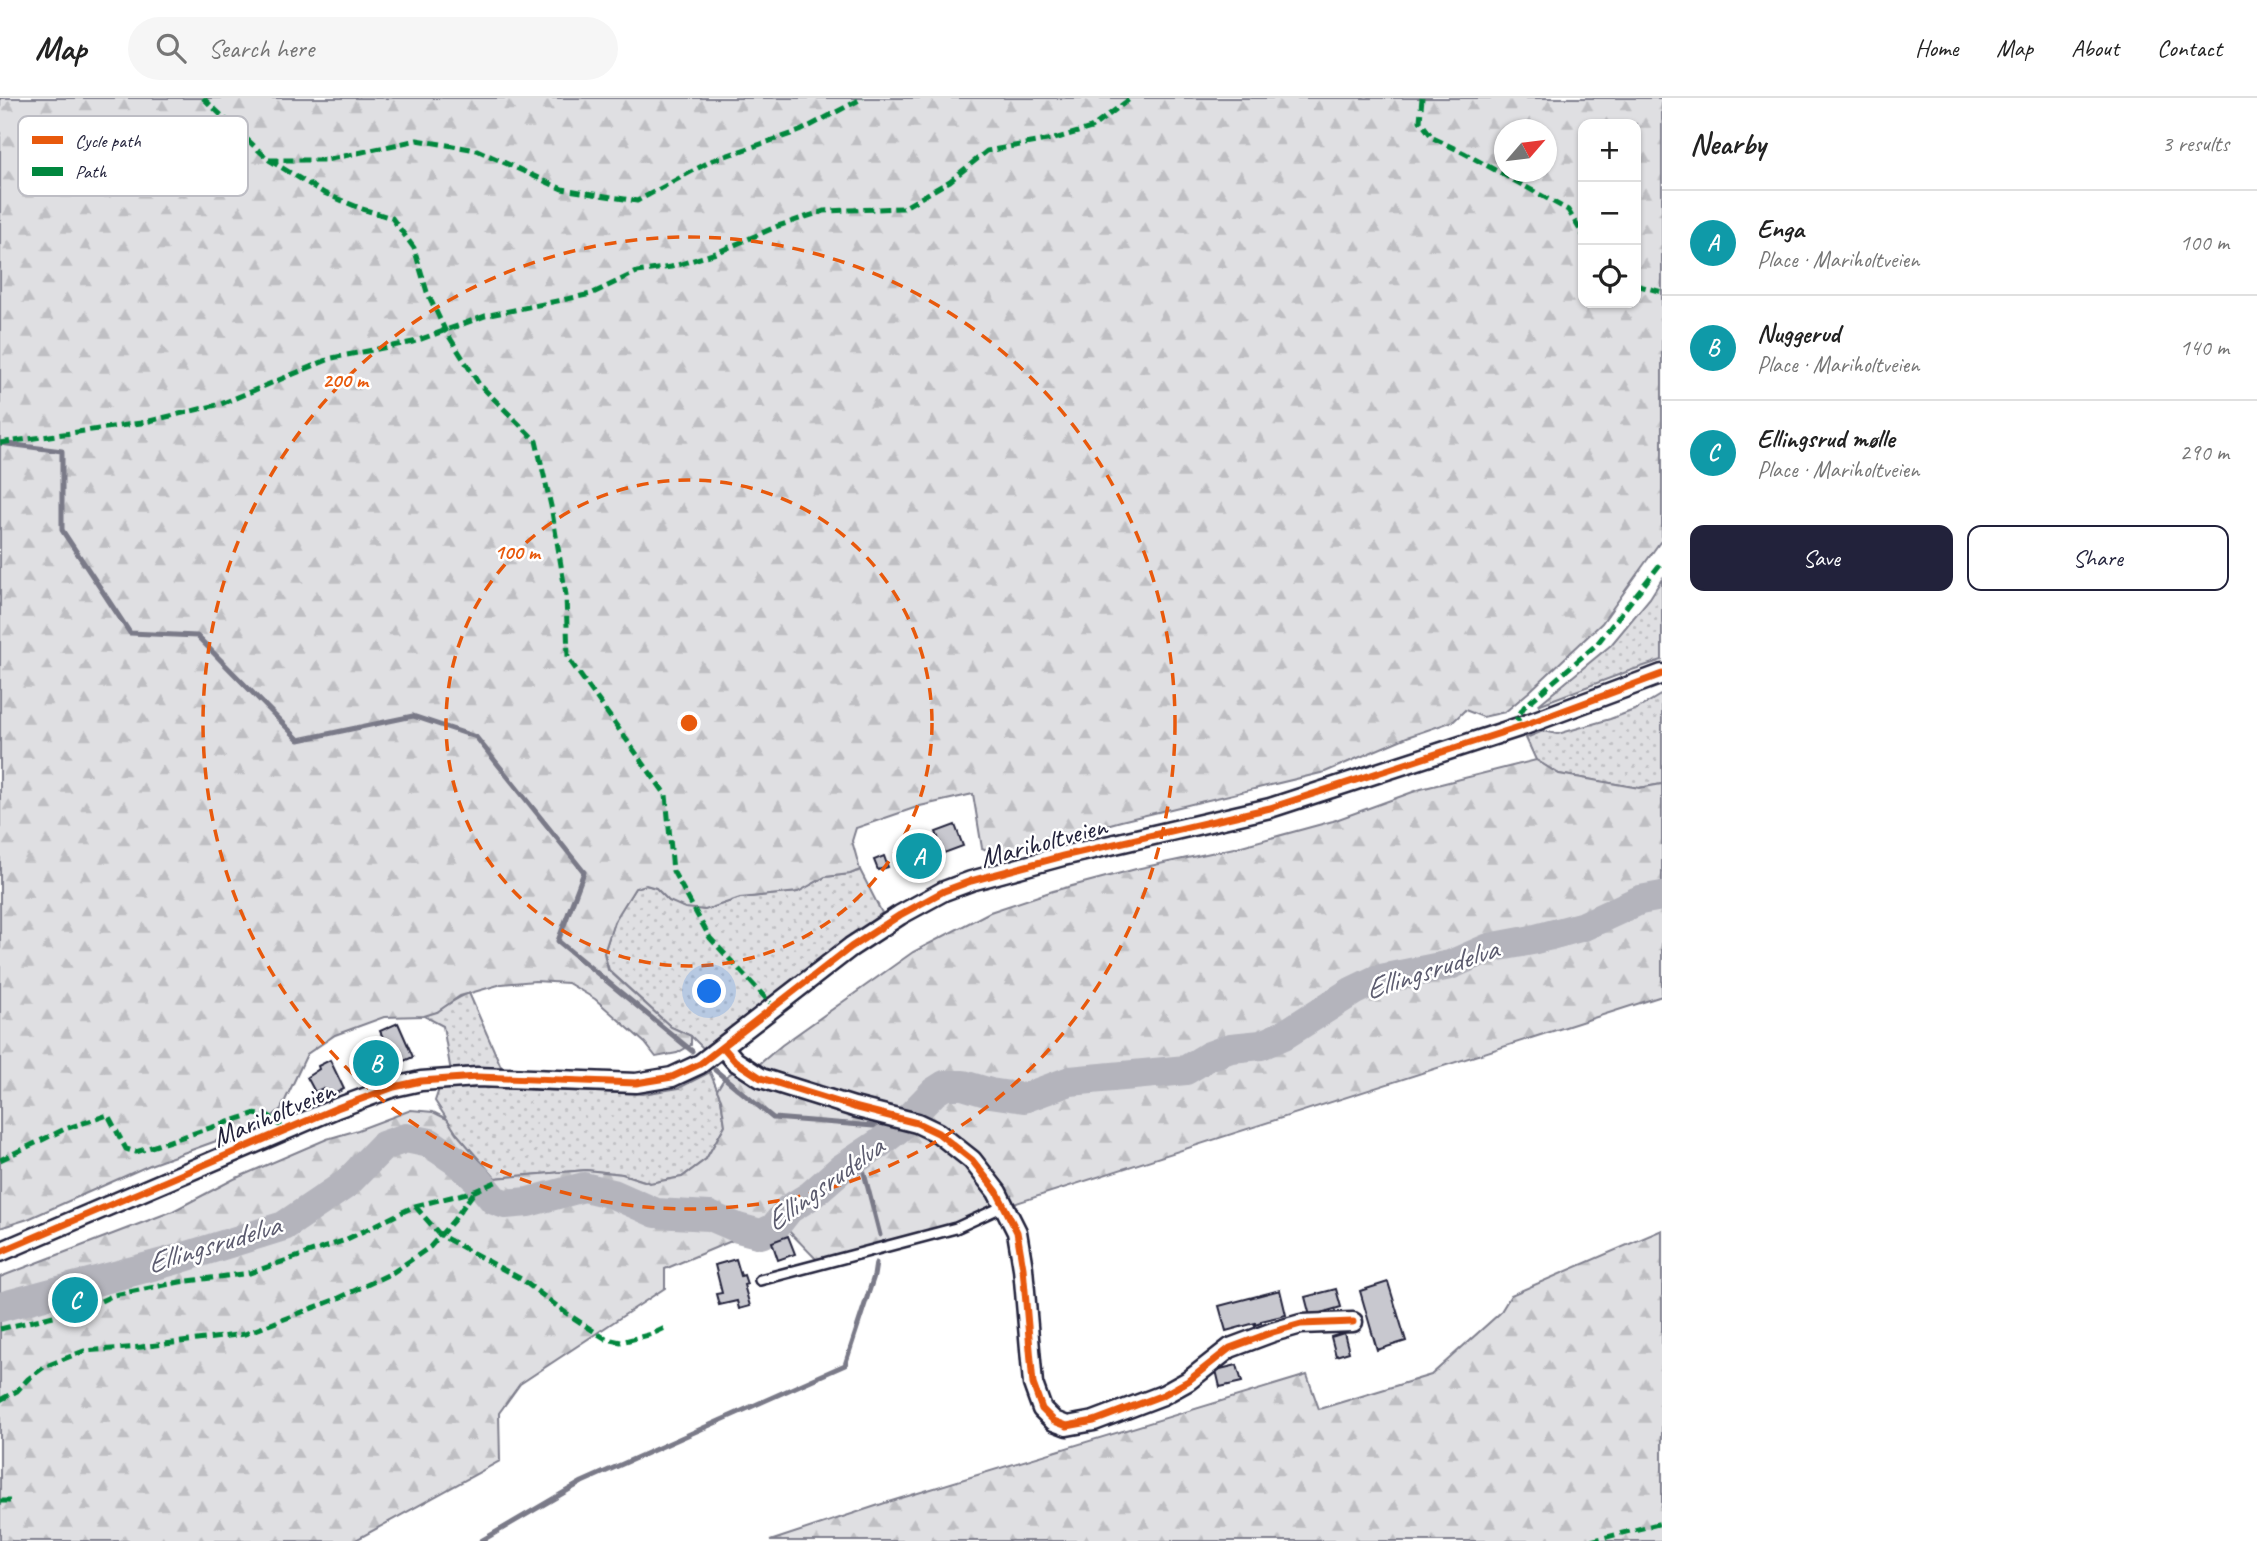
<!DOCTYPE html>
<meta charset="utf-8">
<style>
:root{--surface:#fff;--page:#f6f6f6;--text:#222;--muted:#767676;--line:#e0e0e0;--accent:#22223b}
body{margin:0;font-family:Caveat,sans-serif;background:var(--page);color:var(--text)}
.controls{position:absolute;right:21px;top:21px;display:grid;overflow:hidden;border-radius:14px;box-shadow:0 2px 5px #0004}
.controls button{width:63px;height:63px;display:grid;place-items:center;padding:0;border:0;border-bottom:2px solid var(--line);background:var(--surface);color:var(--text);font:35px sans-serif}
.compass{position:absolute;left:1494px;top:21px;width:63px;height:63px;border-radius:50%;background:var(--surface);box-shadow:0 2px 5px #0004;rotate:62deg}
.you{position:absolute;left:710px;top:894px;width:24px;height:24px;margin:-18px;border:5px solid #fff;border-radius:50%;background:#1a73e8;box-shadow:0 0 0 10px #1a73e833}
.badge{display:grid;place-items:center;width:46px;height:46px;border-radius:50%;background:var(--accent);color:#fff;font-size:23px;font-weight:700}
.pin{position:absolute;translate:-50% -50%;border:4px solid #fff;box-shadow:0 2px 7px #0006}
.list{margin:0;padding:0;list-style:none}
h2{display:flex;justify-content:space-between;align-items:center;height:91px;margin:0;padding:0 28px;font-size:30px}
h2 small{font-size:23px;font-weight:400;color:var(--muted)}
.list li{display:grid;grid-template-columns:46px 1fr auto;gap:21px;align-items:center;box-sizing:border-box;height:105px;padding:0 28px;border-top:2px solid var(--line)}
.list b{display:block;font-size:26px;white-space:nowrap}
.list p{margin:0;font-size:23px;white-space:nowrap;color:var(--muted)}
.list em{font-size:23px;font-style:normal;color:var(--muted)}
.actions{display:flex;gap:14px;padding:21px 28px}
.actions a{flex:1;padding:16px 0;border:2px solid var(--accent);border-radius:14px;text-align:center;font-size:24px;color:var(--accent)}
.actions .main{background:var(--accent);color:#fff}
.icon{flex:none;width:38px;height:38px;fill:none;stroke:currentColor;stroke-width:2;stroke-linecap:round;stroke-linejoin:round}
.map{position:relative;flex:none;width:1662px;height:1443px;overflow:hidden}
header{display:flex;align-items:center;gap:42px;box-sizing:border-box;height:98px;padding:0 35px;background:var(--surface);border-bottom:2px solid var(--line)}
header strong{font-size:33px}
nav{display:flex;gap:38px;margin-inline-start:auto;font-size:24px}
.search{width:490px;height:63px;background:var(--page);display:flex;align-items:center;gap:18px;box-sizing:border-box;padding:0 24px;border-radius:38px;color:var(--muted);font-size:26px}
main{display:flex}
aside{flex:1;background:var(--surface)}
.map>svg:first-child{display:block}
.grass{fill:url(#grass-dots);stroke:#80808e;stroke-width:2}
.forest{fill:url(#forest-firs);stroke:#80808e;stroke-width:2;fill-rule:evenodd}
.lines{fill:none;stroke-linecap:round;stroke-linejoin:round}
.stream{stroke:#7a7a88;stroke-width:5}
.river{stroke:#b4b4bc;stroke-width:30}
.building{fill:#c8c8cf;stroke:#22223b;stroke-width:2}
.service-casing{stroke:#22223b;stroke-width:14}
.minor-casing{stroke:#22223b;stroke-width:23}
.service{stroke:#fff;stroke-width:9}
.minor{stroke:#fff;stroke-width:18}
.quiet{stroke:#00873e;stroke-width:5;stroke-dasharray:10 5;stroke-linecap:butt}
.cycleway-casing{stroke:#fff;stroke-width:11}
.cycleway{stroke:#e8590c;stroke-width:7}
.ring{fill:none;stroke:#e8590c;stroke-width:3.5;stroke-dasharray:12 9}
.labels{text-anchor:middle;stroke-width:5;stroke-linejoin:round;paint-order:stroke}
.street-label{font-size:28px;fill:#22223b;stroke:#fff}
.water-label{font-size:30px;font-style:italic;fill:#5c5c6f;stroke:#fff}
.key{fill:#fff;stroke:#bdbdc4;stroke-width:2}
.key-label{font-size:19px;fill:#22223b}
.centre{fill:#e8590c;stroke:#fff;stroke-width:3.5}
.ring-label{font-size:21px;text-anchor:middle;font-weight:bold;fill:#e8590c;stroke:#fff;stroke-width:5;stroke-linejoin:round;paint-order:stroke}
</style>
<header>
<strong>Map</strong>
<div class="search"><svg class="icon" aria-label="search" viewBox="0 0 24 24"><circle cx="10" cy="10" r="6"/><path d="M15 15l6 6"/></svg>Search here</div>
<nav><a>Home</a><a>Map</a><a>About</a><a>Contact</a></nav>
</header>
<main>
<div class="map">
<svg width="1662" height="1443" viewBox="0 0 1662 1443">
<defs>
<pattern id="grass-dots" width="8" height="8" patternUnits="userSpaceOnUse" patternTransform="scale(1.75)"><rect width="8" height="8" fill="#dfdfe2"/><path d="M2 2h.1M6 6h.1" fill="none" stroke="#bfbfc3" stroke-width="1.8" stroke-linecap="round"/></pattern>
<pattern id="forest-firs" width="22" height="20" patternUnits="userSpaceOnUse" patternTransform="scale(1.75)"><rect width="22" height="20" fill="#dfdfe2"/><path d="M5 1l3.5 6h-7zM16 11l3.5 6h-7z" fill="#bfbfc3"/></pattern>
</defs>
<rect width="100%" height="100%" fill="#fff"/>
<filter id="ink" filterUnits="userSpaceOnUse"><feTurbulence type="fractalNoise" baseFrequency=".0143" numOctaves="2"/><feDisplacementMap in="SourceGraphic" scale="14" xChannelSelector="R" yChannelSelector="G"/><feConvolveMatrix kernelMatrix="1 2 1 2 8 2 1 2 1" color-interpolation-filters="sRGB"/></filter>
<g filter="url(#ink)">
<!-- grass -->
<path class="grass" d="M1662 481V562L1629 573 1538 607 1611 547 1650 500Z
M1662 596V686L1639 690 1559 676 1536 662 1526 640 1543 633 1558 636 1610 621 1637 611Z
M860 772 882 815 703 950 691 938 671 929 609 872 604 855 614 823 635 790 646 787 656 790 669 803 704 812 740 800 797 794 825 779 850 776Z
M469 895 503 973 451 974 443 928 424 918C441 913 453 901 469 895Z
M710 974 721 1001 725 1027 706 1061 682 1079 651 1085 622 1076 586 1072 495 1080 456 1035 435 1003 439 991 476 989 643 996 679 990Z"/>
<!-- forest -->
<path class="forest" d="M0 0H1662V445L1660 444 1602 525 1530 593 1505 614 1483 619 1465 612 1454 623 1407 639 1325 674 1121 723 1027 749 992 754 982 750 973 696 920 708 856 730 852 743 860 772 850 776 825 779 798 794 740 800 705 812 685 810 669 803 656 790 646 787 635 790 614 824 604 855 608 872 671 929 691 938V947L677 955 656 959 645 945 595 901 568 885 535 883 502 886 460 898 437 914 424 918 384 919 335 937 307 956 281 1011 263 1026 150 1067 28 1121 0 1130ZM1583 26H1636V205H1583ZM1504 32H1546V74H1504Z
M1536 662 1559 676 1639 690 1662 686V898L920 1136 817 1162 779 1123 665 1171V1190L520 1286 499 1315 500 1363 354 1443H0V1179L173 1113 234 1081 327 1041 358 1032 411 1012 433 1014 447 1021 456 1035 495 1080 586 1072 622 1076 650 1085 682 1079 706 1061 725 1027 721 1001 717 992 725 979 736 972 757 968 782 947 913 854 990 814 1053 793 1136 771 1234 750 1333 723 1421 691Z
M1662 1132V1443H770L885 1405 1307 1277 1319 1311 1431 1277 1500 1215 1511 1197Z"/>
<g class="lines">
<!-- stream -->
<path class="stream" d="M0 345 62 353V432L130 535 197 538 299 642 413 618 476 639 584 774 558 843 692 953
M715 972 773 1020 899 1030
M861 1063 880 1137
M481 1443 582 1384 845 1267 874 1178 876 1165"/>
<!-- river -->
<path class="river" d="M0 1209 178 1161 284 1128 346 1086 383 1048 406 1040 430 1045 458 1064 477 1081 494 1102 505 1106 528 1104 584 1089 613 1096 656 1115 710 1118 738 1130 761 1136 774 1130 789 1111 810 1098 841 1071 880 1045 899 1030 934 994 945 987H963L990 995 1024 1000 1070 983 1186 972 1209 958 1231 950 1261 947 1284 937 1353 893 1376 882 1450 867 1489 850 1532 842 1584 828 1640 802 1662 798"/>
</g>
<!-- building -->
<path class="building" d="M955 727 963 748 944 755 936 734Z
M884 758 888 769 878 772 874 762Z
M398 925 413 959 395 967 380 933Z
M330 962 344 991 328 999 323 990 315 994 307 979 319 971 318 968Z
M788 1138 795 1156 778 1162 772 1144Z
M736 1161 741 1178 744 1177 747 1186 744 1187 750 1208 739 1211 737 1203 719 1207 716 1196 722 1195 715 1167Z
M1388 1184 1406 1243 1377 1252 1360 1193Z
M1336 1191 1341 1209 1310 1218 1305 1199Z
M1280 1192 1286 1217 1261 1223V1225L1255 1227V1225L1226 1233 1219 1208Z
M1344 1235 1349 1254 1336 1258 1331 1239Z
M1237 1267 1242 1284 1220 1289 1216 1272Z"/>
<g class="lines">
<!-- service casing -->
<g class="service-casing">
<path id="service" d="M760 1182 956 1130 1004 1108"/>
</g>
<!-- minor casing -->
<g class="minor-casing">
<path id="minor" d="M723 949 735 963 761 980 854 1009 917 1025 938 1035 972 1062 997 1094 1017 1134 1023 1170 1033 1286 1042 1311 1054 1323 1067 1328 1094 1323 1163 1297 1188 1283 1230 1250 1273 1234 1301 1226 1353 1224
M0 1154 337 1010 394 989 421 983 477 979 636 985 672 979 700 966 851 849 900 817 944 793 971 783 1063 758 1270 710 1522 628 1662 576"/>
</g>
<!-- service -->
<use href="#service" class="service"/>
<!-- minor -->
<use href="#minor" class="minor"/>
<!-- quiet -->
<path class="quiet" d="M203 0 269 62H326L417 42 477 52 562 91 637 103 713 62 800 33 863 0
M1422 0 1420 23 1433 40 1464 55 1568 112 1583 137
M269 62 324 95 362 111 392 120 414 150 427 194 445 232 479 286 536 343 551 408 566 497 568 560 666 697 673 773 710 840 774 909
M1636 187 1662 194
M0 345 141 325 221 306 332 260 413 244 485 218 591 196 637 174 671 169 716 155 778 128 824 113 903 110 950 83 987 53 1058 40 1091 30 1131 0
M1522 628 1517 620 1524 609 1597 546 1662 464
M0 1062 65 1031 108 1017 126 1051 136 1054 253 1016 269 1018 285 1032
M415 1108 440 1137 521 1181 566 1215 606 1241 621 1244 652 1236 665 1230
M0 1231 86 1210 114 1197 180 1184 250 1175 343 1143 415 1108 475 1093 500 1082
M0 1302 17 1293 28 1281 44 1269 84 1253 141 1249 245 1236 339 1200 392 1175 430 1149 453 1123 475 1093
M0 1403H11
M1591 1443 1662 1425"/>
<!-- cycleway casing -->
<g class="cycleway-casing">
<path id="cycleway" d="M723 949 735 963 761 980 854 1009 917 1025 938 1035 972 1062 997 1094 1017 1134 1023 1170 1033 1286 1042 1311 1054 1323 1067 1328 1094 1323 1163 1297 1188 1283 1230 1250 1273 1234 1301 1226 1353 1224
M0 1154 337 1010 394 989 421 983 477 979 636 985 672 979 700 966 851 849 900 817 944 793 971 783 1063 758 1270 710 1522 628 1662 576"/>
</g>
<!-- cycleway -->
<use href="#cycleway" class="cycleway"/>
</g>
</g>
<!-- distance rings -->
<g class="ring">
<circle cx="689" cy="625" r="243"/>
<circle cx="689" cy="625" r="486"/>
</g>
<g class="labels">
<!-- street labels -->
<g class="street-label">
<text transform="translate(1043 743) rotate(-15)" y="10">Mariholtveien</text>
<text transform="translate(273 1015) rotate(-23)" y="10">Mariholtveien</text>
</g>
<!-- water labels -->
<g class="water-label">
<text transform="translate(1431 871) rotate(-18)" y="10">Ellingsrudelva</text>
<text transform="translate(824 1086) rotate(-36)" y="10">Ellingsrudelva</text>
<text transform="translate(213 1146) rotate(-17)" y="10">Ellingsrudelva</text>
</g>
</g>
<!-- legend -->
<rect x="18" y="18" width="230" height="80" rx="10" class="key"/>
<rect x="32" y="38" width="31" height="8" fill="#e8590c"/>
<rect x="32" y="69" width="31" height="9" fill="#00873e"/>
<g class="key-label">
<text x="75" y="49">Cycle path</text>
<text x="75" y="80">Path</text>
</g>
<circle cx="689" cy="625" r="10" class="centre"/>
<g class="ring-label">
<text x="345" y="289">200 m</text>
<text x="517" y="461">100 m</text>
</g>
</svg>
<div class="controls">
<button>+</button>
<button>−</button>
<button><svg class="icon" aria-label="locate" viewBox="0 0 24 24"><circle cx="12" cy="12" r="6"/><path d="M12 2v4M12 18v4M2 12h4M18 12h4"/></svg></button>
</div>
<svg class="compass" viewBox="-18 -18 36 36"><path d="M0-13l5 13h-10z" fill="#e53935"/><path d="M0 13l5-13h-10z" fill="#767676"/></svg>
<div class="you"></div>
<div class="pin badge" style="left:919px;top:758px;background:#0f9aa8">A</div>
<div class="pin badge" style="left:376px;top:965px;background:#0f9aa8">B</div>
<div class="pin badge" style="left:75px;top:1202px;background:#0f9aa8">C</div>
</div>
<aside>
<h2>Nearby<small>3 results</small></h2>
<ul class="list">
<li><span class="badge" style="background:#0f9aa8">A</span><div><b>Enga</b><p>Place · Mariholtveien</p></div><em>100 m</em></li>
<li><span class="badge" style="background:#0f9aa8">B</span><div><b>Nuggerud</b><p>Place · Mariholtveien</p></div><em>140 m</em></li>
<li><span class="badge" style="background:#0f9aa8">C</span><div><b>Ellingsrud mølle</b><p>Place · Mariholtveien</p></div><em>290 m</em></li>
</ul>
<div class="actions"><a class="main">Save</a><a>Share</a></div>
</aside>
</main>
